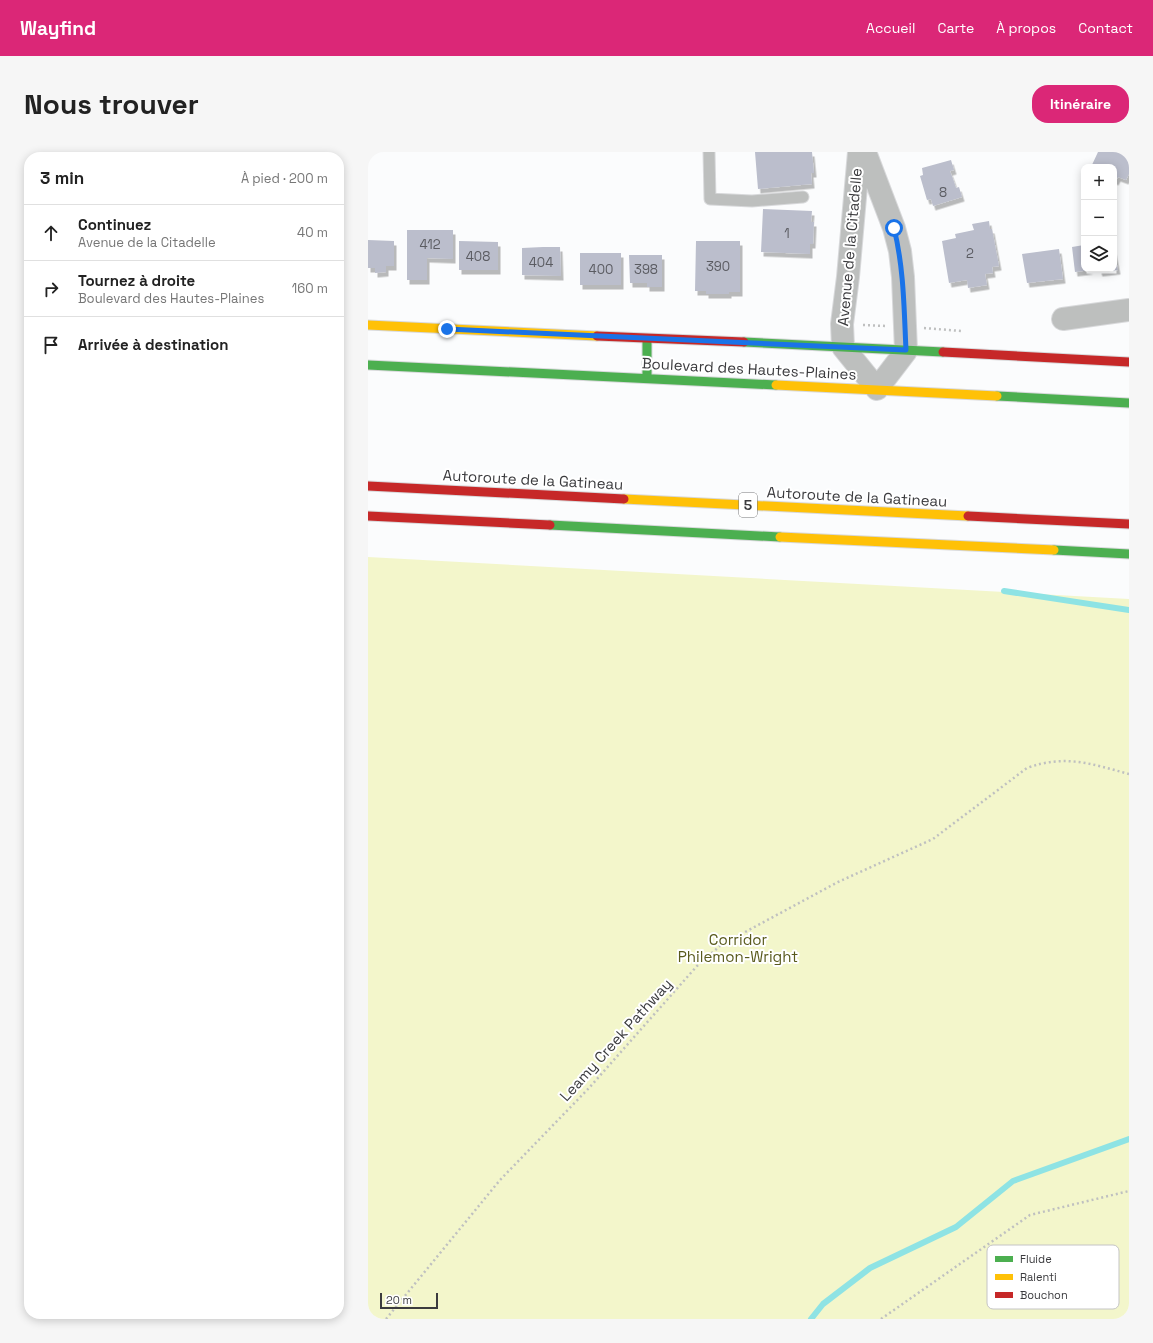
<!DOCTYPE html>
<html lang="fr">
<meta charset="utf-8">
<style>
:root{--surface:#fff;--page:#f6f6f6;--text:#222;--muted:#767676;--line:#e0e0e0;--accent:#db2777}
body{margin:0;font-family:"Space Grotesk",sans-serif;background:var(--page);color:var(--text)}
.controls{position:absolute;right:12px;top:12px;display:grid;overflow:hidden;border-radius:8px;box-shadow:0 2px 10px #0003}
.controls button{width:36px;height:36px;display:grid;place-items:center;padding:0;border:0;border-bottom:1px solid var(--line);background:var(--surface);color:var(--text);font:20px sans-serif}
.scale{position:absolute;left:12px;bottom:10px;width:58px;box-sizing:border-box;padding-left:4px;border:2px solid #3b3b3e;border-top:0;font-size:11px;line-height:14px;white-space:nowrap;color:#3b3b3e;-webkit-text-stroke:3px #fff;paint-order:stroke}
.stop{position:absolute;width:12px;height:12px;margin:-9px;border:3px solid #1a73e8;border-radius:50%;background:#fff}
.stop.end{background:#1a73e8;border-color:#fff;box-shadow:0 1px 4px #0008}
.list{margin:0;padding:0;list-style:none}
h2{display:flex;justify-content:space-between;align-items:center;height:52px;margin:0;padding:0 16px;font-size:17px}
h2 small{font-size:13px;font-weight:400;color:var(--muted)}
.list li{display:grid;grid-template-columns:26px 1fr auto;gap:12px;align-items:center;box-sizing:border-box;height:56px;padding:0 16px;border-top:1px solid var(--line)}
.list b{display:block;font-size:15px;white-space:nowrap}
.list p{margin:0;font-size:13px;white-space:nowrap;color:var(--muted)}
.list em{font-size:13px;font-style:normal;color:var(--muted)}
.icon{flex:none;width:22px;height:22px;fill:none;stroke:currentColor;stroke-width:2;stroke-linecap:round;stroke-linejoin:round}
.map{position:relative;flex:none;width:761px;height:1167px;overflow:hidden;border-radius:16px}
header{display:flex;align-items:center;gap:24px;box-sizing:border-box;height:56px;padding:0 20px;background:var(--accent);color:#fff}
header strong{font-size:19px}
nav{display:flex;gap:22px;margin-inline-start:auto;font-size:14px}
.intro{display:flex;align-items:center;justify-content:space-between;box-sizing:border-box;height:96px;padding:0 24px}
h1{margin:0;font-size:28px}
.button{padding:10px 18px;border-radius:16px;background:var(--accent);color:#fff;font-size:14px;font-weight:700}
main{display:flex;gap:24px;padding:0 24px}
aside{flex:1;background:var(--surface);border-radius:16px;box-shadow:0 2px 10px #0003}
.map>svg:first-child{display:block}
.green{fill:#f3f6cb}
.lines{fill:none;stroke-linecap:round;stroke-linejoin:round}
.stream{stroke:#8ee3e4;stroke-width:6}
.building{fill:#bbbecc;filter:url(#shadow)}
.lane-casing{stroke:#d8d9db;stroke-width:13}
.street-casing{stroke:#d8d9db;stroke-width:24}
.fast-casing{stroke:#d8d9db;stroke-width:11}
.slow-casing{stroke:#d8d9db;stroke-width:11}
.jam-casing{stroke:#d8d9db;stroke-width:11}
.path{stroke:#bfc0c0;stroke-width:2.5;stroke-dasharray:2 3;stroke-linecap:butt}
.lane{stroke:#bdbfbe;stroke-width:11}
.street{stroke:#bdbfbe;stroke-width:22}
.fast{stroke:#4caf50;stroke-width:9}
.slow{stroke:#ffc107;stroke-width:9}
.jam{stroke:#c62828;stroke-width:9}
.route{stroke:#1a73e8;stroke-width:5}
.labels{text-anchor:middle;stroke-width:4;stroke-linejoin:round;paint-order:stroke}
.number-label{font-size:13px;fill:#5b5c62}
.shield{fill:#fff;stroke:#767678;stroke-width:1}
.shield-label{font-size:14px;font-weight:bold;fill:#3b3b3e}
.street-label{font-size:15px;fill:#3b3b3e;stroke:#fff}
.park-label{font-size:15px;fill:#595a1c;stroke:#fff}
.key{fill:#fff;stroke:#c4c4c5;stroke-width:1}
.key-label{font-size:11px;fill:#3b3b3e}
</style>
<header>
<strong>Wayfind</strong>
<nav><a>Accueil</a><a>Carte</a><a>À propos</a><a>Contact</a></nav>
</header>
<div class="intro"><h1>Nous trouver</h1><a class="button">Itinéraire</a></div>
<main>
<aside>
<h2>3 min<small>À pied · 200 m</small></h2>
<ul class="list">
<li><svg class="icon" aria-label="ahead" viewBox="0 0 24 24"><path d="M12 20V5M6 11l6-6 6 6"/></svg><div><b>Continuez</b><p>Avenue de la Citadelle</p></div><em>40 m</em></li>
<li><svg class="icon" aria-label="right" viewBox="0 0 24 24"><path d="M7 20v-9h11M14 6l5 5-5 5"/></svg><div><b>Tournez à droite</b><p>Boulevard des Hautes-Plaines</p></div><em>160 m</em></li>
<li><svg class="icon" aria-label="arrive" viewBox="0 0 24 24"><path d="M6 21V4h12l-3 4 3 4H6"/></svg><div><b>Arrivée à destination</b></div></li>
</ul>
</aside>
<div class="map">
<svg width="761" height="1167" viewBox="0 0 761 1167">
<defs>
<filter id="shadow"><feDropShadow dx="2.5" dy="4.5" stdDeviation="0" flood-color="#0004"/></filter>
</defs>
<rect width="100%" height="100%" fill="#fbfcfd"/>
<!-- green -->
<path class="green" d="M0 405 761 447V1167H0Z"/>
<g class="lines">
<!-- stream -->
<path class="stream" d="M636 439 761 458
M443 1167 455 1152 502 1116 588 1075 645 1029 761 987"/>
</g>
<!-- building -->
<path class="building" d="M387 0H444L446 21H443L444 32 390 37Z
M730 0H761V22L758 28 750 25 748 29 746 28V15H723Z
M583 8 586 18 582 19 585 27 588 36 591 35 594 45 565 54 563 47 559 48 552 24 555 23 554 16Z
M395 57 444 59 443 70H446L445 92H442V102L393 100Z
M621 69 622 77H624L631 114 624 115 625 121 617 122 619 133 600 136 599 128 581 131 574 89 588 86 587 82 606 78 604 72Z
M39 78H85V107L59 106V128H39Z
M0 88 26 89V114H18V120L7 121V116H0Z
M91 89 130 90V118H91Z
M328 89H372V140H361V142H338V139H327Z
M716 93V117L723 118 707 120 704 95Z
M175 95H192L193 124 154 123V96Z
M691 97 695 127 659 131 654 102Z
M746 98 750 118 732 120 731 117H746Z
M212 101H253V133H212Z
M261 103H294V135H279V131H262Z"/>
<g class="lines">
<!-- lane casing -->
<g class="lane-casing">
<path id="lane" d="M341 0 342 47 384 49 435 45"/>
</g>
<!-- street casing -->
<g class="street-casing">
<path id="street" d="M491 0 480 125 474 172 475 195 509 237 538 199 535 125 532 99 526 76 497 0
M695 167 761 158"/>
</g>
<!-- fast casing -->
<g class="fast-casing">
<path id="fast" d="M279 187V226
M376 190 575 200
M0 213 408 233
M629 244 761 251
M182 373 412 385
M686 398 761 402"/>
</g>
<!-- slow casing -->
<g class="slow-casing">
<path id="slow" d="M0 173 229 184
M408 233 629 244
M256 347 600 364
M412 385 686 398"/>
</g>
<!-- jam casing -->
<g class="jam-casing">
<path id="jam" d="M229 184 376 190
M575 200 761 210
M0 334 256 347
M0 364 182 373
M600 364 761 372"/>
</g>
<!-- path -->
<path class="path" d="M495 173 518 174
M556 176 593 179
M18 1167 132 1028 221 936 329 814 353 793 470 730 565 687 659 616C697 602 724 612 761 622
M513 1167 662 1063 761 1039"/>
<!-- lane -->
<use href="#lane" class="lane"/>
<!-- street -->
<use href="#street" class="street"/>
<!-- fast -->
<use href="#fast" class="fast"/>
<!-- slow -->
<use href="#slow" class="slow"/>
<!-- jam -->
<use href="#jam" class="jam"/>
</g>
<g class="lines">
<!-- route -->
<path class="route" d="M79 177 538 198C536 157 536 117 526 76"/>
</g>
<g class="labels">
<!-- number labels -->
<g class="number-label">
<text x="575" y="45">8</text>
<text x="419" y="86">1</text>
<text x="62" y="97">412</text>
<text x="602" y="106">2</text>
<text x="110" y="109">408</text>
<text x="173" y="115">404</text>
<text x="350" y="119">390</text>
<text x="233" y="122">400</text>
<text x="278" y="122">398</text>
</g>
<!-- shield labels -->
<rect class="shield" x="371" y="341" width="18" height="24" rx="3"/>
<g class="shield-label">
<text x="380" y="358">5</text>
</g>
<!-- street labels -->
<g class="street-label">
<text transform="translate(482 95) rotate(-85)" y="5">Avenue de la Citadelle</text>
<text transform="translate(381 217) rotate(3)" y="5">Boulevard des Hautes-Plaines</text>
<text transform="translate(165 328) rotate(3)" y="5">Autoroute de la Gatineau</text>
<text transform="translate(489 345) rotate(3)" y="5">Autoroute de la Gatineau</text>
<text transform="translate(248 888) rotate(-48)" y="5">Leamy Creek Pathway</text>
</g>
<!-- park labels -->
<g class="park-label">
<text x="370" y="793">Corridor<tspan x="370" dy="17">Philemon-Wright</tspan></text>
</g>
</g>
<!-- legend -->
<rect x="619" y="1093" width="132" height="64" rx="6" class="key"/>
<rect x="627" y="1104" width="18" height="6" fill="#4caf50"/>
<rect x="627" y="1122" width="18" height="6" fill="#ffc107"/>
<rect x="627" y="1140" width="18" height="6" fill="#c62828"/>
<g class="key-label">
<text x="652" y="1111">Fluide</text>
<text x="652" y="1129">Ralenti</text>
<text x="652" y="1147">Bouchon</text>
</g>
</svg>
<div class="controls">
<button>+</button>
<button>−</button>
<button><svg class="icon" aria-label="layers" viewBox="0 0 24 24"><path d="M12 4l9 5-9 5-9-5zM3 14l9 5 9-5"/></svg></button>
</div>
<div class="scale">20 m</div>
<div class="stop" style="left:526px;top:76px"></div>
<div class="stop end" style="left:79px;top:177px"></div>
</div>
</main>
